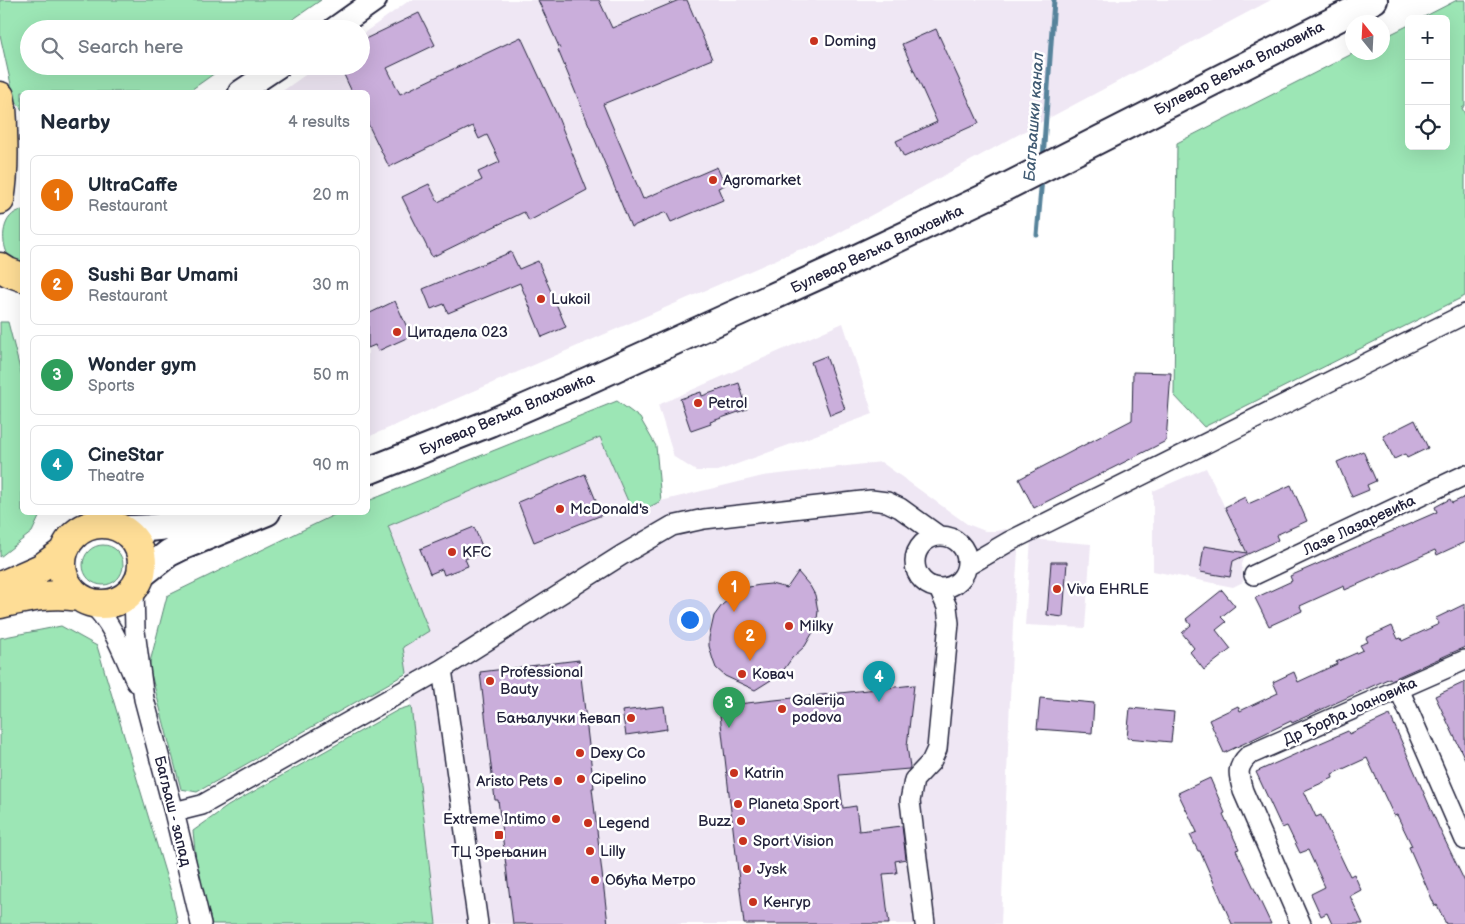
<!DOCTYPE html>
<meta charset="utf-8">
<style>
:root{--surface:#fff;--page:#f2f2f3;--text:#1f2937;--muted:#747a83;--line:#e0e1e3;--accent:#d93025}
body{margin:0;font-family:"Balsamiq Sans",sans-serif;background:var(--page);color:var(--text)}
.controls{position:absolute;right:15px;top:15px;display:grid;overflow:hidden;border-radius:8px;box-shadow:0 5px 20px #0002}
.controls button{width:45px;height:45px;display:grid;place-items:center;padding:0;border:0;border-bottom:1px solid var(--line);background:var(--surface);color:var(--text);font:25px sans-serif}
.compass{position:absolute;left:1345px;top:15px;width:45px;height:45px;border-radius:50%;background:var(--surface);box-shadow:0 5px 20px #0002;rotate:342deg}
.you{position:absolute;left:689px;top:619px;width:18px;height:18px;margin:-12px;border:4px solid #fff;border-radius:50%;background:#1a73e8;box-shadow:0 0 0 8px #1a73e833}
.badge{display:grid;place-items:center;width:32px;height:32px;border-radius:50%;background:var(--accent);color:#fff;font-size:16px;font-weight:700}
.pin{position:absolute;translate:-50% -41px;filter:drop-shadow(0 1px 2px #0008)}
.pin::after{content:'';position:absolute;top:26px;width:18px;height:15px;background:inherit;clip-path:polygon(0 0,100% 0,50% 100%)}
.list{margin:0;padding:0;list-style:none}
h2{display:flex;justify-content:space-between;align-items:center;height:65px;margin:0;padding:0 20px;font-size:21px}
h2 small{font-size:16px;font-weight:400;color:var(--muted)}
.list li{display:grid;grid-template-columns:32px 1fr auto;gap:15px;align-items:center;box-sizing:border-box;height:80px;margin:0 10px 10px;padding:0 10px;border:1px solid var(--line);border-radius:8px}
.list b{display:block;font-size:19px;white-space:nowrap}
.list p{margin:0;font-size:16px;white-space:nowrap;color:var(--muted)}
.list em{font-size:16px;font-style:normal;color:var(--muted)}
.icon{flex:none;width:28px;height:28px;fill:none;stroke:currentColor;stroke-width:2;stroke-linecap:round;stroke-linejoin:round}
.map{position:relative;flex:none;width:1465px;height:924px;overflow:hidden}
.search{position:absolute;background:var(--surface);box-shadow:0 5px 20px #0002;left:20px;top:20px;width:350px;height:55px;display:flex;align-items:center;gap:12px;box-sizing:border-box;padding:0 18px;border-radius:28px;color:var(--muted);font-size:19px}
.panel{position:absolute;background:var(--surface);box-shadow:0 5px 20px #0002;left:20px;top:90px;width:350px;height:425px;border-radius:8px}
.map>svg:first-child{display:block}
.built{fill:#efe7f4}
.green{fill:#9ce6b5;stroke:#5f8478}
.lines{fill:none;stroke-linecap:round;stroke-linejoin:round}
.stream{stroke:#57839b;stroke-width:5}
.building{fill:#caaedb;stroke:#22223b}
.minor-casing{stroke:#22223b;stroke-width:22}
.tertiary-casing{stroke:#22223b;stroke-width:26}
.secondary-casing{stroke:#22223b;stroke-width:30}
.primary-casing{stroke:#22223b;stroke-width:31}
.minor{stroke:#fff;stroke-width:19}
.tertiary{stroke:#fff;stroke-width:22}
.secondary{stroke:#fff;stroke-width:26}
.primary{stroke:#fedd96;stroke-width:28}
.poi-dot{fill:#c8321e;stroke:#fff;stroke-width:2}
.labels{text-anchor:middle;stroke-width:5;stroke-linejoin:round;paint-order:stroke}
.poi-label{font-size:15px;fill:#22223b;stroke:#fff;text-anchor:start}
.street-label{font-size:15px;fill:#22223b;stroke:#fff}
.water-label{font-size:16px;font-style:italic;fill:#415b73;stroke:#fff}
</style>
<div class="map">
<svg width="1465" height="924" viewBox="0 0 1465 924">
<rect width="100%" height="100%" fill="#fff"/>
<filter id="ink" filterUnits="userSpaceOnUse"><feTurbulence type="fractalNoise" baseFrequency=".02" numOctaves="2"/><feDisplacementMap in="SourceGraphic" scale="10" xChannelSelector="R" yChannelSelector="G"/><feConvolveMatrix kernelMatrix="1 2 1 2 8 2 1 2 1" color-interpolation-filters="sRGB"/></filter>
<g filter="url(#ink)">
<!-- built -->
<path class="built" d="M410 0H1271L1034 126 815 246 798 250 368 437V92H281L318 66H361V35Z
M843 323 873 414 718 471H696L674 457 658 405Z
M600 437 634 515 661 501 763 476 881 462 967 524 985 531H996L1006 529 1018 551 1013 624 1001 924H436L407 673 387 526Z
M1206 468 1247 554H1246L1242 564 1243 582 1233 587 1153 571V491Z
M1031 539 1091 544 1085 628 1025 625Z"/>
<!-- green -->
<path class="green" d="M0 0H321L279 29H29V66H225L188 92H22V110L14 98 0 35Z
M1457 0H1465V106L1462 108 1465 114V296L1204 427 1174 395 1177 143 1354 53 1382 52 1383 38 1409 25V146H1446V19H1420Z
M22 210V262C17 261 12 259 8 255 0 240 2 214 22 210Z
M0 322H8L22 377V512L41 513 32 532 0 557Z
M617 401 640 418 656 446 661 501 634 515 600 437 388 526 429 631 403 647 407 673 197 792 181 789 149 666 167 596 338 513 368 512V501Z
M83 565a20 20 0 1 1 40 0a20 20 0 1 1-40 0Z
M61 626 97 646 171 892 178 924H0V638Z
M411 706 436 924H212L197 871 193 831 228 806 398 710Z"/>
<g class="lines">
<!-- stream -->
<path class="stream" d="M1043 159 1054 0
M1037 235 1042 178"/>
</g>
<!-- building -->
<path class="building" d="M538 0H599L612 28 679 0H687L712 59 603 104 643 199 717 167 725 185 718 188 723 200 671 222 666 212 631 227 558 50 560 49Z
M419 13 435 45 387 68 400 94 521 37 557 115 587 190 529 221 524 212 432 257 402 197 429 184 438 202 482 180 478 172 500 162 487 135 479 139 473 126 389 167 368 124V92H352L340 66H361V41Z
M936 29 979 123 904 157 896 141 937 122 902 44Z
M511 252 519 269 538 261 566 327 542 337 520 283 448 313 444 304 431 309 423 289Z
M395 301 411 336 378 351 375 345 368 348V314Z
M826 356 845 409 830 415 811 362Z
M1133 372 1171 373 1166 441 1034 508 1019 479 1132 420Z
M739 383 747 409 710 422 711 424 691 431 680 399 701 392 702 396Z
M1415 420 1428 448 1407 458 1405 454 1394 459 1383 436Z
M1363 451 1376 481 1367 485 1369 490 1352 497 1337 462Z
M585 474 602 515 534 542 518 502Z
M1291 485 1307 521 1276 535 1278 540 1233 561 1230 577 1200 572 1204 546 1247 553 1225 507 1245 497 1248 504Z
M1465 497V542L1437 555 1435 550 1345 590 1344 586 1300 606 1302 611 1269 626 1255 598 1292 581 1290 576 1437 512 1435 507 1450 499 1452 503Z
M474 527 484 551 465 559 468 566 444 575 442 569 430 574 420 549Z
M1051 562H1067L1063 617 1047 615Z
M798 572 810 586 815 595 818 611 816 627 805 646 792 658 785 668 779 675 755 690 725 676 716 668 713 660 709 646V638L714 616 722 605 734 595 749 587 760 585 771 584 787 588Z
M1222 590 1235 606 1221 617 1226 622 1216 630 1231 649 1204 670 1190 652 1194 648 1182 633 1191 625 1186 619Z
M1465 604V647L1391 680 1390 678 1292 723 1291 721 1224 753 1209 720 1238 706 1240 711 1278 693 1273 682 1294 672 1298 682 1337 664 1336 662 1363 650 1360 645 1368 642 1366 638 1392 626 1398 639 1401 638 1402 641 1439 624 1436 618Z
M579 660 594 788H592L608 924H513L498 800H495L480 672Z
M1465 682V759L1435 696Z
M914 685 907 746 910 767 909 769 839 775 843 808 856 806 859 831 902 826 906 859 895 861 897 873 883 874 889 924H744L719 706Z
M1040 698 1094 703 1092 733 1037 729Z
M664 706 667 729 626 735 622 711Z
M1130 708 1174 712 1171 742 1127 738Z
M1390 715 1440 830 1465 882V924H1446L1437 905 1435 906 1409 847 1412 846 1397 815 1394 816 1367 758 1332 774 1333 778 1304 791 1316 817 1321 815 1350 876 1354 874 1361 890 1350 896 1363 924H1332L1327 913 1321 916 1311 894 1325 887 1308 850 1300 853 1287 826 1282 828 1256 772 1318 744 1348 731 1349 734Z
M1210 778 1225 813 1223 814 1239 849 1236 850 1271 924H1232L1200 851H1198L1190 835 1197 832 1178 793Z"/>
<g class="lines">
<!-- minor casing -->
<g class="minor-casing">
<path id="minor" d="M915 562a26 26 0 1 1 52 0a26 26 0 1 1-52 0Z
M967 566 1010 541 1465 314
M1254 575 1465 475
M134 589 135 631 144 699 174 812 201 924
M90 602C113 623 123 653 136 682
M442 669 478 924
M1399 689 1465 840
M174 812 202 805 442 669 622 555 672 526 704 519 871 500 887 502 900 508 939 536
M925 924 910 801 914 780 931 762 937 749 949 623 947 607 939 589
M1301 924 1243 791C1238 774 1236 767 1249 755L1465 660"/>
</g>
<!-- tertiary casing -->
<g class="tertiary-casing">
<path id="tertiary" d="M334 29 375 0
M240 92 279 66"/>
</g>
<!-- secondary casing -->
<g class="secondary-casing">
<path id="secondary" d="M368 471 490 423 589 380 827 272 988 196 1374 0
M124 529C160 529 194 523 229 514
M141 575 169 553 181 547 267 512"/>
</g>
<!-- primary casing -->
<g class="primary-casing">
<path id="primary" d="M0 96C3 108 3 120 3 132 4 155 4 177 0 200
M0 267 8 272 22 277
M62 564a40 40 0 1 1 80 0a40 40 0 1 1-80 0Z
M0 586 41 568 63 552
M0 604C27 598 52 592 79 597"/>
</g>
<!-- minor -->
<use href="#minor" class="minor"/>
<!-- tertiary -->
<use href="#tertiary" class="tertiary"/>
<!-- secondary -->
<use href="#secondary" class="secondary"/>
<!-- primary -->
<use href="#primary" class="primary"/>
</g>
</g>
<!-- markers -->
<g class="poi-dot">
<circle cx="814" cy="41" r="5"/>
<circle cx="713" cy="180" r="5"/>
<circle cx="541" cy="299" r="5"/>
<circle cx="397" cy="332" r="5"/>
<circle cx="698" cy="403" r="5"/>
<circle cx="560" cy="509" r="5"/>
<circle cx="452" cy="552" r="5"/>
<circle cx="1057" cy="589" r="5"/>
<circle cx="789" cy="626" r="5"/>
<circle cx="742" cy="674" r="5"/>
<circle cx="490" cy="681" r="5"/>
<circle cx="782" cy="709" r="5"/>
<circle cx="631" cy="718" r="5"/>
<circle cx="580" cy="753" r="5"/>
<circle cx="734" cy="773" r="5"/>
<circle cx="581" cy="779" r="5"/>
<circle cx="558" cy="781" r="5"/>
<circle cx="738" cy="804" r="5"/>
<circle cx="556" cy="819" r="5"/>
<circle cx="741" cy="821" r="5"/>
<circle cx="588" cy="823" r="5"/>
<rect x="494" y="830" width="10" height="10" rx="2.5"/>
<circle cx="743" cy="841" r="5"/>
<circle cx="590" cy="851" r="5"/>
<circle cx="747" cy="869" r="5"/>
<circle cx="595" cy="880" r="5"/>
<circle cx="753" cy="902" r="5"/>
</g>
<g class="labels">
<!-- poi labels -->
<g class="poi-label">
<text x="824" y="46">Doming</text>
<text x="723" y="185">Agromarket</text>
<text x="551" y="304">Lukoil</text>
<text x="407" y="337">Цитадела 023</text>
<text x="708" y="408">Petrol</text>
<text x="570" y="514">McDonald's</text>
<text x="462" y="557">KFC</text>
<text x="1067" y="594">Viva EHRLE</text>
<text x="799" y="631">Milky</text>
<text x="500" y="677">Professional<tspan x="500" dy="17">Bauty</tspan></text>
<text x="752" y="679">Ковач</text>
<text x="792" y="705">Galerija<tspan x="792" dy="17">podova</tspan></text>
<text x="621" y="723" text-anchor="end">Бањалучки ћевап</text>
<text x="590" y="758">Dexy Co</text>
<text x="744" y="778">Katrin</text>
<text x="591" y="784">Cipelino</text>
<text x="548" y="786" text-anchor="end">Aristo Pets</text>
<text x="748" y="809">Planeta Sport</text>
<text x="546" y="824" text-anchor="end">Extreme Intimo</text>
<text x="731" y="826" text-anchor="end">Buzz</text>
<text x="598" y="828">Legend</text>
<text x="753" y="846">Sport Vision</text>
<text x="600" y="856">Lilly</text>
<text x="499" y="857" text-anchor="middle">ТЦ Зрењанин</text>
<text x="757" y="874">Jysk</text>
<text x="605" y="885">Обућа Метро</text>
<text x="763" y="907">Кенгур</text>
</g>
<!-- street labels -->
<g class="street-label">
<text transform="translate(1239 68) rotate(-27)" y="5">Булевар Вељка Влаховића</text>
<text transform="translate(877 249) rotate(-25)" y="5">Булевар Вељка Влаховића</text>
<text transform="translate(507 414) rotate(-23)" y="5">Булевар Вељка Влаховића</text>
<text transform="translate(1359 525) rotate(-25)" y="5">Лазе Лазаревића</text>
<text transform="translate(1350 711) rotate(-24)" y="5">Др Ђорђа Јоановића</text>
<text transform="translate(173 811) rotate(76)" y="5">Багљаш - запад</text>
</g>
<!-- water labels -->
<g class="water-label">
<text transform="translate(1033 117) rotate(-86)" y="6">Багљашки канал</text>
</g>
</g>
</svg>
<div class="controls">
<button>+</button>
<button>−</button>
<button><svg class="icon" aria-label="locate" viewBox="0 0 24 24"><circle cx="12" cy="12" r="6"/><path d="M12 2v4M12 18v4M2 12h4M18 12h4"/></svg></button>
</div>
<svg class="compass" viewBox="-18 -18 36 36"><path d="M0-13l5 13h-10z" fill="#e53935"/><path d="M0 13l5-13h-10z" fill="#747a83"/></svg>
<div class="you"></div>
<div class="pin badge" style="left:734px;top:612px;background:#e8710a">1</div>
<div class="pin badge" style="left:750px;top:661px;background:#e8710a">2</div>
<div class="pin badge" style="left:729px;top:728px;background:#2e9e5b">3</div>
<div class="pin badge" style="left:879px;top:702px;background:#0f9aa8">4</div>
<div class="search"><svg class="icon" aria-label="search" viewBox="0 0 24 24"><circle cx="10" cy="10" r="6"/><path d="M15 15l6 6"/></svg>Search here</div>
<section class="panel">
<h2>Nearby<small>4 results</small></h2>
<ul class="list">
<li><span class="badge" style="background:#e8710a">1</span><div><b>UltraCaffe</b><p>Restaurant</p></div><em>20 m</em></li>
<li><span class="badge" style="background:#e8710a">2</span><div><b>Sushi Bar Umami</b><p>Restaurant</p></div><em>30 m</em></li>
<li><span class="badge" style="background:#2e9e5b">3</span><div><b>Wonder gym</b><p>Sports</p></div><em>50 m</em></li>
<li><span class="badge" style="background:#0f9aa8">4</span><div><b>CineStar</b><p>Theatre</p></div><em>90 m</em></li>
</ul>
</section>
</div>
